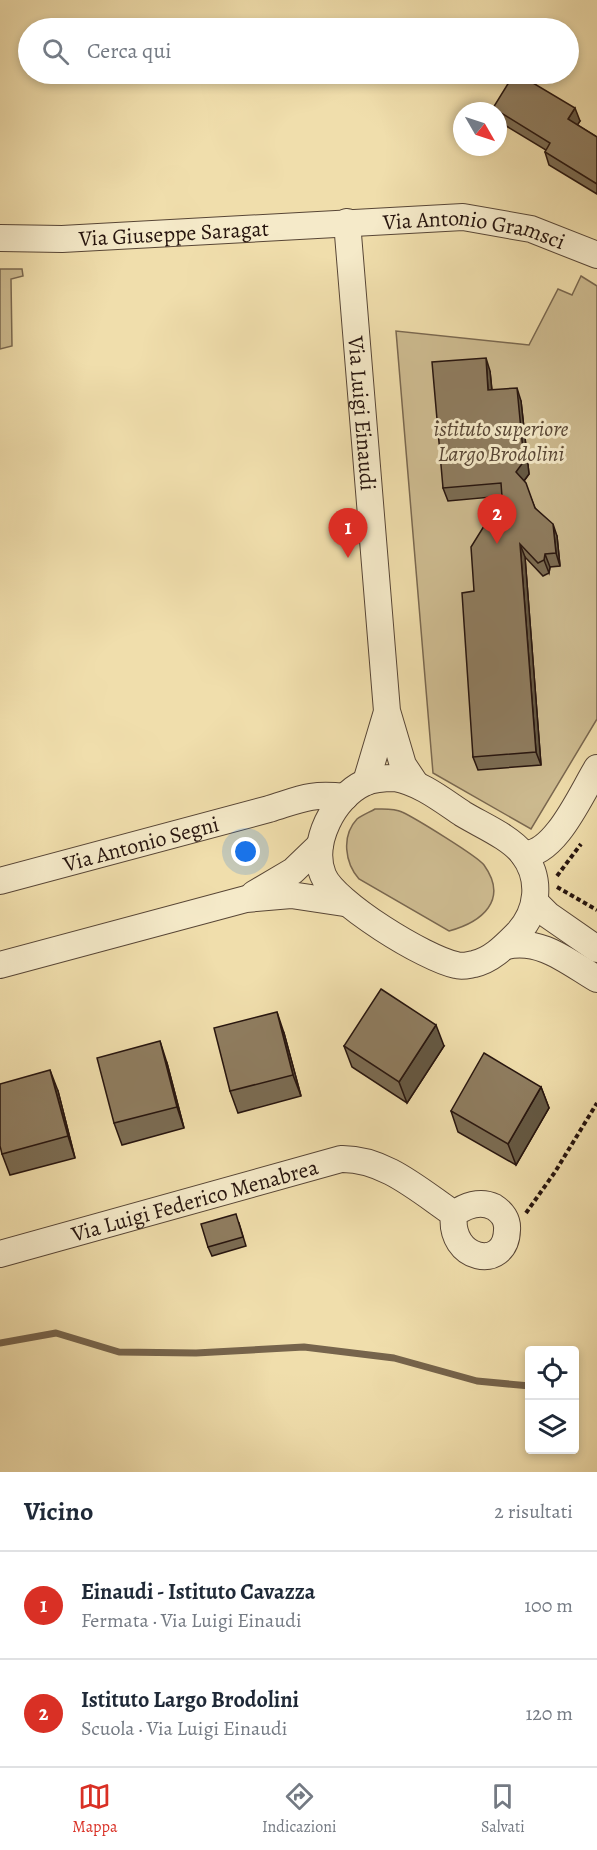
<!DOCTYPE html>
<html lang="it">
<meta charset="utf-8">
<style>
:root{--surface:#fff;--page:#f6f6f7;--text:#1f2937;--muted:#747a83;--line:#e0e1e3;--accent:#d93025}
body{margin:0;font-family:Alegreya,serif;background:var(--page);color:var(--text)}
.controls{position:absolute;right:18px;bottom:18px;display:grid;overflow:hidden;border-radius:6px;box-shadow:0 3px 9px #0003}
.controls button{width:54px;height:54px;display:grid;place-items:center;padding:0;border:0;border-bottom:2px solid var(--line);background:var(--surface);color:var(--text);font:30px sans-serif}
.compass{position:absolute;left:453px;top:102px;width:54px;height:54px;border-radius:50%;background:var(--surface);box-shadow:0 3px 9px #0003;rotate:129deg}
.you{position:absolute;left:246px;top:852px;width:21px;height:21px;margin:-15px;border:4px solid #fff;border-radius:50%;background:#1a73e8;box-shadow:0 0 0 9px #1a73e833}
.badge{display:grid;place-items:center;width:39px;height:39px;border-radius:50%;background:var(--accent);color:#fff;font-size:20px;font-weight:700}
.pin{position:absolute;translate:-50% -50px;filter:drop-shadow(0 2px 3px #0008)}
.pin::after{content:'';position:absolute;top:32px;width:21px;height:18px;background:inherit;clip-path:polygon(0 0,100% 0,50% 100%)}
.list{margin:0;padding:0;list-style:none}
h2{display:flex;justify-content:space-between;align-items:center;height:78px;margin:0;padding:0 24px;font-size:26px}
h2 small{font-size:20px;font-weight:400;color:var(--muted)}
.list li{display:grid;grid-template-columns:39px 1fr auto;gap:18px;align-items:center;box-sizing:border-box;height:108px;padding:0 24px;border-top:2px solid var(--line)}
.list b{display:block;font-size:22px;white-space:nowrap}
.list p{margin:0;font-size:20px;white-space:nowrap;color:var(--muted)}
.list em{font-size:20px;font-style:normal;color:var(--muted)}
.icon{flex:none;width:33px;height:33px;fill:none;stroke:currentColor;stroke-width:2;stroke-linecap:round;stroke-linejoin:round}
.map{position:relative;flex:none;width:597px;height:1472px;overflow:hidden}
.search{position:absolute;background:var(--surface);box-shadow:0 3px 9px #0003;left:18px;right:18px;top:18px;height:66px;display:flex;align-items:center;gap:15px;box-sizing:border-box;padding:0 21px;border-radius:33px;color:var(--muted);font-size:22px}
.sheet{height:294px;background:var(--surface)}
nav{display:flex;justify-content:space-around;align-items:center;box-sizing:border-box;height:84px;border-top:2px solid var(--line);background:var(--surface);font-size:16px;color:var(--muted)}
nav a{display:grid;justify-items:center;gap:3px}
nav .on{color:var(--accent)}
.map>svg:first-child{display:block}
.green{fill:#cebc91;stroke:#7a6850;stroke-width:1.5}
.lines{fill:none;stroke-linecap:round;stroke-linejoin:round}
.stream{stroke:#76644c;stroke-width:7}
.minor-casing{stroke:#584636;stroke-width:28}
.path{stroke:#26140e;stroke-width:4;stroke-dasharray:4.5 3;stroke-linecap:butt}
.minor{stroke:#f5eac9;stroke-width:26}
.wall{fill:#7b6c53;stroke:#26140e;stroke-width:1.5}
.shaded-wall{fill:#645843;stroke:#26140e;stroke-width:1.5}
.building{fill:#8f7d60;stroke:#26140e;stroke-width:1.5}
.labels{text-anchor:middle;stroke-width:6;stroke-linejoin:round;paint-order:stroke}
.street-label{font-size:22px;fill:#26140e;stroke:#f5eac9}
.park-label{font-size:22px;font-style:italic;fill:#584635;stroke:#f5eac9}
</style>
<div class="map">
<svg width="597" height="1472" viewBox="0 0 597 1472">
<rect width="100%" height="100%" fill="#f0deac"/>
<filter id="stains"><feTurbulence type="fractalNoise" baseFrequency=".00333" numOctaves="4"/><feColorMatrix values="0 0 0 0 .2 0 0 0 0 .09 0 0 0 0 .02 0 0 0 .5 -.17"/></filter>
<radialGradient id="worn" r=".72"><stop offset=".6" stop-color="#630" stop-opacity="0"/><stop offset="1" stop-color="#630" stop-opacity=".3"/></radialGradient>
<!-- green -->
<path class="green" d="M0 269H22L23 276 11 279 12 346 0 349Z
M581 276 597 286V719L531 829 433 773 396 331 529 345 558 289 572 295Z
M375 809C384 809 394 808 402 812 415 818 477 856 484 865 509 900 482 922 449 931L359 879C345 863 341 836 357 819 362 815 370 812 375 809Z"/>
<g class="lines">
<!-- stream -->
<path class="stream" d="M0 1343 56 1333 119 1352 196 1353 304 1347 394 1358 477 1381 530 1386"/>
<!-- minor casing -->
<g class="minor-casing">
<g id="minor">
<path id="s1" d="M347 222 387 711 403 765 415 783"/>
<path id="s2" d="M0 238 62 239 463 217 531 229 597 255"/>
<path d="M395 778C421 783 442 800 463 814 481 825 510 837 523 854 542 879 538 911 518 933 505 946 492 960 474 964 468 965 462 967 456 965 426 959 334 903 323 875 310 843 334 797 364 783 374 778 385 778 395 778Z"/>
<path d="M366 782 386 715"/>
<path d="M523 854C555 856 582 792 597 768"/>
<path id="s3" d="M0 881 269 809C301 799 310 793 345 797"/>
<path d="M254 894 293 871 320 845"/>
<path d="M535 902 548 915 597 949"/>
<path d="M506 946C541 938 568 962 597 979"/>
<path d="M0 965 246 899 291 895 344 903"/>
<path id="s4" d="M0 1254 341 1159C384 1158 420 1191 454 1214 465 1206 480 1200 494 1207 502 1212 508 1220 507 1230 506 1272 448 1261 454 1214"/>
</g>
</g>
<!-- path -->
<path class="path" d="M557 876 581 844
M557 887 597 910
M526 1213 555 1172 597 1103"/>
<!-- minor -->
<use href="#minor" class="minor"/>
</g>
<!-- wall -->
<path class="wall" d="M493 108 580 121 577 125 597 137V194L549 165 545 152 546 150 498 121V111H494Z
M490 371 492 390 521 401 529 474 524 481 535 508 557 536 560 566 550 567 549 573 543 576 525 557 541 765 478 770 473 757 474 591 502 496 448 501 443 488Z
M284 1033 301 1096 238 1113 230 1091Z
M344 1046H444L407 1103 352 1067Z
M167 1063 184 1128 122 1145 114 1123Z
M541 1087 549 1108 516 1165 458 1132 451 1111Z
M58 1091 75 1158 10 1175 2 1154Z
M239 1223 246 1246 212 1256 208 1247Z"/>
<!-- shaded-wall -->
<path class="shaded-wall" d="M575 108 580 121 573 132 568 119Z
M486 358 490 371 493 403 488 390Z
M517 388 521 401 529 474 521 485 516 472Z
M553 524 557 536 560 566 556 553Z
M520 544 525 557 541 765 536 752Z
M545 554 550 567 549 573 544 560Z
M277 1012 284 1033 301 1096 293 1075Z
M436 1025 444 1046 407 1103 399 1082Z
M160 1041 167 1063 184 1128 177 1107Z
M50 1070 58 1091 75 1158 68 1136Z
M541 1087 549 1108 516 1165 508 1144Z"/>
<!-- building -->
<path class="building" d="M514 74H518L575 108 568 119 597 137V184L545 152 550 143 493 108Z
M486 358 488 390 517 388 524 461 516 472 526 483 535 508 553 524 556 553 545 554 544 560 538 563 520 544 536 752 473 757 462 593 474 591 471 547 502 497 501 483 443 488 432 362Z
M381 989 436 1025 399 1082 344 1046Z
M277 1012 293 1075 230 1091 214 1028Z
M160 1041 177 1107 114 1123 97 1058Z
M484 1053 541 1087 508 1144 451 1111Z
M50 1070 68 1136 2 1154 0 1146V1084Z
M236 1214 243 1237 208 1247 201 1224Z"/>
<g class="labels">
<!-- street labels -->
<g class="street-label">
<text dy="8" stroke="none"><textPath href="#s2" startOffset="174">Via Giuseppe Saragat</textPath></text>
<text dy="8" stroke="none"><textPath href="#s2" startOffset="476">Via Antonio Gramsci</textPath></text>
<text dy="8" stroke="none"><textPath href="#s1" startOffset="192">Via Luigi Einaudi</textPath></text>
<text dy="8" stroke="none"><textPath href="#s3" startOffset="146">Via Antonio Segni</textPath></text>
<text dy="8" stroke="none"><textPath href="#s4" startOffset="202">Via Luigi Federico Menabrea</textPath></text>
</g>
<!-- park labels -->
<g class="park-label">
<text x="501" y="436">istituto superiore<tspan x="501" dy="25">Largo Brodolini</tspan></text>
</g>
</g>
<rect width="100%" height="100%" filter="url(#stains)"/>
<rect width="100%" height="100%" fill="url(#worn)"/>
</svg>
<div class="controls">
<button><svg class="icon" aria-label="locate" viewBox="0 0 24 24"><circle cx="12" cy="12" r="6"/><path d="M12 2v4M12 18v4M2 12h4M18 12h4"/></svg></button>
<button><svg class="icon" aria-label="layers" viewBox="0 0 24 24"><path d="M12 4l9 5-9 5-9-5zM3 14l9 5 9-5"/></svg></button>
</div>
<svg class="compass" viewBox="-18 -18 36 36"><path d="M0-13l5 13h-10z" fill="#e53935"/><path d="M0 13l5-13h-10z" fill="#747a83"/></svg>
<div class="you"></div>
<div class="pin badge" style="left:348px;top:558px">1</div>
<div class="pin badge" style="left:497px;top:544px">2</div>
<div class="search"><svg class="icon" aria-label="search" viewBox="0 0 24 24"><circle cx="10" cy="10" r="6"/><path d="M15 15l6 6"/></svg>Cerca qui</div>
</div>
<section class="sheet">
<h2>Vicino<small>2 risultati</small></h2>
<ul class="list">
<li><span class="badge">1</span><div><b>Einaudi - Istituto Cavazza</b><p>Fermata · Via Luigi Einaudi</p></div><em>100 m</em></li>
<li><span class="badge">2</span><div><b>Istituto Largo Brodolini</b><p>Scuola · Via Luigi Einaudi</p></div><em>120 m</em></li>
</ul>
</section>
<nav>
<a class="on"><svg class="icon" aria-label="map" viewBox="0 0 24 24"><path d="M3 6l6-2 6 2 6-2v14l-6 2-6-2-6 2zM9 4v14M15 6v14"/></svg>Mappa</a>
<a><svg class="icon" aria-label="directions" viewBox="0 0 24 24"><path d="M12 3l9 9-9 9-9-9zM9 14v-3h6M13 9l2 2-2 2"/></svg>Indicazioni</a>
<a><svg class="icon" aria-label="saved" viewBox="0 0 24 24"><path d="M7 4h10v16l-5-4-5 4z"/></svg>Salvati</a>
</nav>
